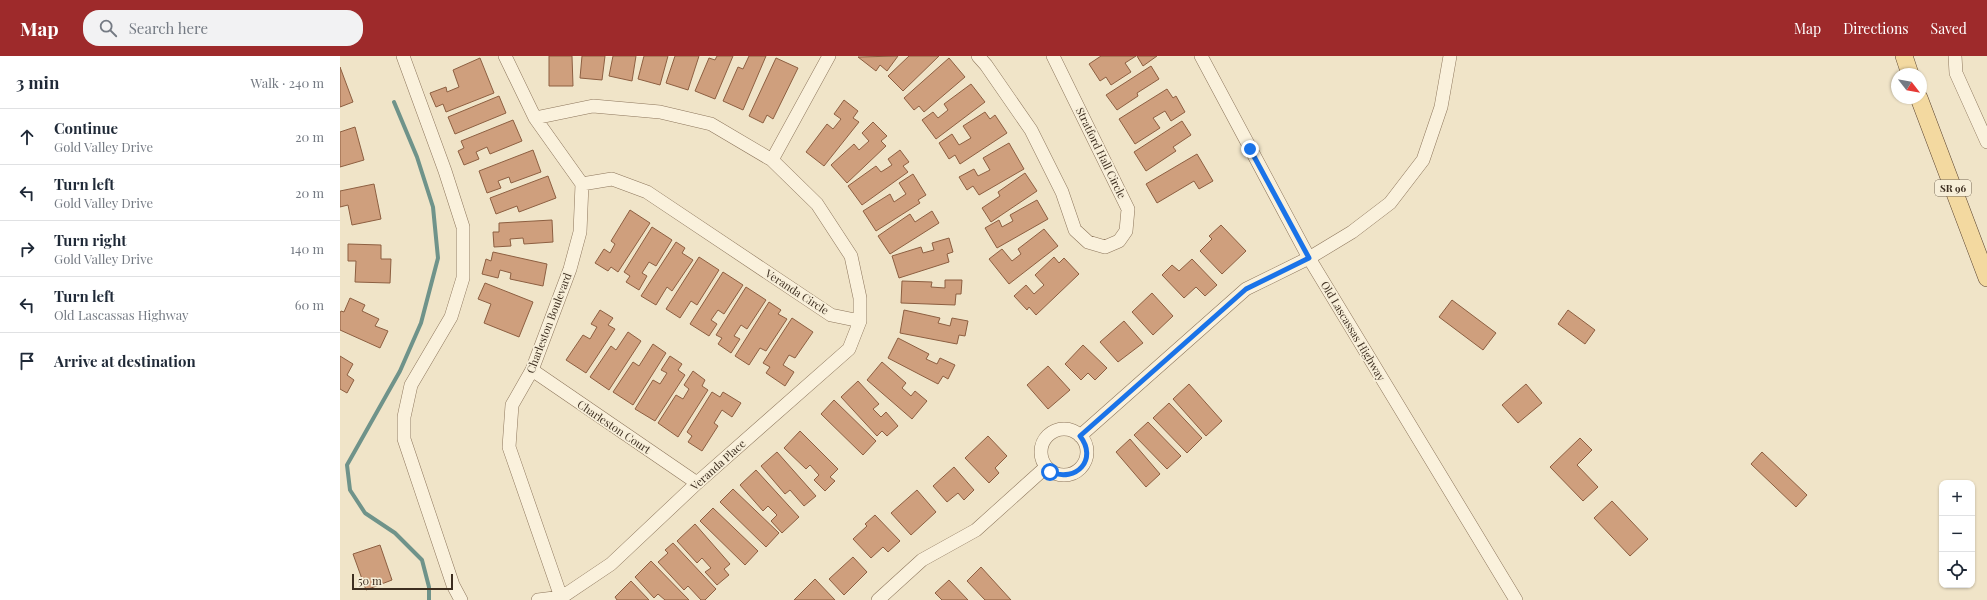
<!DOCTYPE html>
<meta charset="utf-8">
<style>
:root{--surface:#fff;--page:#f2f2f3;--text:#1f2937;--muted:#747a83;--line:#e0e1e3;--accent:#9e2a2b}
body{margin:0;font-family:"Playfair Display",serif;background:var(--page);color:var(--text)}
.controls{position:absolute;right:12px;bottom:12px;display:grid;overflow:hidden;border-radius:8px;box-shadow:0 1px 3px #0004}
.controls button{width:36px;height:36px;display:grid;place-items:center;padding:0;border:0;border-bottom:1px solid var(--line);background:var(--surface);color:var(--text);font:20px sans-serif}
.compass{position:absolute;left:1551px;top:12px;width:36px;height:36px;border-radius:50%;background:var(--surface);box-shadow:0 1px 3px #0004;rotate:121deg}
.scale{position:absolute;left:12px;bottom:10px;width:101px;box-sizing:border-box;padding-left:4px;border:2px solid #3d2e20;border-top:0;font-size:11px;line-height:14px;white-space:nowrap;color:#3d2e20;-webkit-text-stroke:3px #f7eed8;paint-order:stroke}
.stop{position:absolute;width:12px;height:12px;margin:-9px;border:3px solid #1a73e8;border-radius:50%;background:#fff}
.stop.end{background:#1a73e8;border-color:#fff;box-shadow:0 1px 4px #0008}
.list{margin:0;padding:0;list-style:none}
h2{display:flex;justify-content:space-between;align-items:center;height:52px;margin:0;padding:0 16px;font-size:17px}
h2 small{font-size:13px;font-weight:400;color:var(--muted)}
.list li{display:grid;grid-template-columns:26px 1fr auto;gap:12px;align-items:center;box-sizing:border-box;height:56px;padding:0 16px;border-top:1px solid var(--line)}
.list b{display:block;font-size:15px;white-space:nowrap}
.list p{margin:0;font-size:13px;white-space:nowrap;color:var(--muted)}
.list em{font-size:13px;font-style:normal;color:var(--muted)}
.icon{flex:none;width:22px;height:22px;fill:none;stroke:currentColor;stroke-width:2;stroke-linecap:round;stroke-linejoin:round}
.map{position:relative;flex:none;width:1647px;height:544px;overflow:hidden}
header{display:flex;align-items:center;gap:24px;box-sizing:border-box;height:56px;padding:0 20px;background:var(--accent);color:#fff}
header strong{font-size:19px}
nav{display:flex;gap:22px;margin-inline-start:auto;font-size:14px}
.search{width:280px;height:36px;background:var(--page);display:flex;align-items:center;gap:10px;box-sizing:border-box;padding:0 14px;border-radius:16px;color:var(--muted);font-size:15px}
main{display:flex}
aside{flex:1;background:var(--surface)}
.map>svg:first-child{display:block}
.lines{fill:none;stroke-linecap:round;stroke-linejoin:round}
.stream{stroke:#6f938a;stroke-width:4}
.building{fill:#cf9f7d;stroke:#8d5f41}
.minor-casing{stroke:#8d765c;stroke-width:14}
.major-casing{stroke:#5b4430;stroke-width:18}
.minor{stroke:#faf1dc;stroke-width:13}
.major{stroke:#f3d9a0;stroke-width:17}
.route{stroke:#1a73e8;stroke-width:5}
.labels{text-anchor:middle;stroke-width:3.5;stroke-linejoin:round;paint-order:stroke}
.shield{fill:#f7eed8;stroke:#756857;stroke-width:1}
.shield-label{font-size:10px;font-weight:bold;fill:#3d2e20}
.street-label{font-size:11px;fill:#3d2e20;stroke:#f7eed8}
</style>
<header>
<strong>Map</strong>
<div class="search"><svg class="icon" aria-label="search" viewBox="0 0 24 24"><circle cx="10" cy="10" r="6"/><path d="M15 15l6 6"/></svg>Search here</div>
<nav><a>Map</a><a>Directions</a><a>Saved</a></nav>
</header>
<main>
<aside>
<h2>3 min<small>Walk · 240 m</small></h2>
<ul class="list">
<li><svg class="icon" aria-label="ahead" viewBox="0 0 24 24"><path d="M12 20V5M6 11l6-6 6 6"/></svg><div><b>Continue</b><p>Gold Valley Drive</p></div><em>20 m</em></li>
<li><svg class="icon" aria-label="left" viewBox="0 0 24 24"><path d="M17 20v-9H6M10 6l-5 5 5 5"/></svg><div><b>Turn left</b><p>Gold Valley Drive</p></div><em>20 m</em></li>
<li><svg class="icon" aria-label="right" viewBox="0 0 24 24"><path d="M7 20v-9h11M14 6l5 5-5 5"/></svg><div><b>Turn right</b><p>Gold Valley Drive</p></div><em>140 m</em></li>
<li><svg class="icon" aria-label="left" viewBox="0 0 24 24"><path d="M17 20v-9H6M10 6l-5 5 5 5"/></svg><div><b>Turn left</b><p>Old Lascassas Highway</p></div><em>60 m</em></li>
<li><svg class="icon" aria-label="arrive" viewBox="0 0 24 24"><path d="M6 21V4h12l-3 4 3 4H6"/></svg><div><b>Arrive at destination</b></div></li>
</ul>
</aside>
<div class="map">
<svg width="1647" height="544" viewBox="0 0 1647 544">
<rect width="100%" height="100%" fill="#f0e4c8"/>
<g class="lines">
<!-- stream -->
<path class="stream" d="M54 46 77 101 93 151 98 202 81 267 60 315 7 409 10 434 25 457 55 477 82 504 89 531V544"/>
</g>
<!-- building -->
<path class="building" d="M209 0H232L233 30H209Z
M242 0H265L262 24 240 22Z
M273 0H296L292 25 269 20Z
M304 0H328L320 29 298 23Z
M335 0H359L348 34 326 27Z
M377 0H393L375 43 355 35 369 2 375 4Z
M409 0H426L403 54 383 45 398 11 403 13Z
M558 0 547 15 540 9 536 15 518 1Z
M569 0H599L563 35 548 20Z
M761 0H796L785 7 791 16 771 29 766 21 760 25 749 8Z
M797 0H817L803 10Z
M140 2 154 37 106 56 103 48 96 51 90 37 106 31 107 36 119 31 113 14Z
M436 2 458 12 433 63 427 59 423 67 409 60Z
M609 2 625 21 584 56 579 50 574 54 564 42Z
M811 10 819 23 797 37 798 40 777 54 766 39Z
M0 11 13 46 0 51Z
M631 28 645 46 596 83 582 64 593 56 598 62 608 54 604 48Z
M827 33 833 42 836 40 845 56 831 65 825 55 813 62 820 72 795 88 779 63Z
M159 40 166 57 115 78 108 61Z
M504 44 518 55 513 62 519 66 484 110 466 96 487 68 493 73 501 63 494 58Z
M645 56 650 63 655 59 667 77 620 108 615 99 609 103 599 87 612 78 619 89 631 82 623 70Z
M173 64 182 85 150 98 147 91 136 96 139 103 124 109 118 95 124 92 121 85Z
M842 65 851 79 833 91 836 95 806 115 794 96Z
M533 66 547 80 541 85 546 90 507 127 491 109 514 88 519 94 529 85 522 77Z
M15 71 24 104 0 111V76Z
M669 87 684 113 639 139 633 130 627 134 619 121 634 113 638 120 650 114 643 102Z
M193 94 201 116 171 127 169 121 158 125 161 132 147 137 139 115Z
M560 94 569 106 563 110 568 116 522 149 508 130 536 110 541 116 552 109 548 103Z
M857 98 873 125 859 133 854 125 817 147 806 128Z
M685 117 697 135 651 166 642 152 660 140 658 136Z
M573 118 586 139 578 144 580 147 536 175 523 155 550 138 554 146 566 138 559 127Z
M208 120 216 142 179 156 177 150 156 158 150 142Z
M34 128 41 163 12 169 8 149 0 151V135Z
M697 144 708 163 657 192 645 172 659 164 662 171 673 165 670 159Z
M290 154 310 167 278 216 271 211 268 215 255 207 264 193 270 197 275 188 271 185Z
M592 155 599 167 550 198 538 180 570 158 575 166Z
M212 164 213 186 184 188 183 182 170 183 171 190 154 191 153 176H159V167Z
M881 169 906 195 882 218 860 195 872 183 869 180Z
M312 171 332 184 316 210 309 206 302 217 307 220 299 234 286 226 290 220 284 216Z
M704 173 718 190 669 228 649 203 662 193 672 205 681 198 678 193Z
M609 182 613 196 607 198 609 206 559 222 552 200 581 191 583 197 594 194 592 187Z
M336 186 345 192 342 197 353 204 332 235 327 231 316 249 301 240Z
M8 188 41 189V203H51L50 227 15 226 16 205H8Z
M153 196 207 208 203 230 170 223 171 217 160 214 158 222 142 218 146 203 151 205Z
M359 201 379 214 357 249 351 245 340 262 326 253Z
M714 201 719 207 724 202 739 218 696 259 689 251 687 254 674 240 686 229 694 238 704 229 695 219Z
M852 203 877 229 865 240 856 231 844 242 822 219 832 209 839 215Z
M383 216 403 229 384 258 378 254 371 264 377 268 369 280 350 268Z
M605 224H622L621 238H616L615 249 561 247 562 225 592 226 591 231 605 232Z
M145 227 193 246 179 281 144 267 151 248 138 243Z
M406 231 426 244 407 273 401 269 394 280 400 283 391 297 378 288 382 282 376 279Z
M812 237 833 260 813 279 792 256Z
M10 242 25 249 22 255 39 263 35 270 48 275 40 292 0 274V257L1 255 4 256Z
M1112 244 1156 277 1143 294 1099 261Z
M429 246 441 254 438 258 447 263 426 295 420 292 409 309 395 300Z
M260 254 273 262 268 269 275 273 246 317 226 304 243 279 250 283 257 271 251 268Z
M564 254 600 262 598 267 610 270 612 262 628 265 625 280 619 279 617 288 560 277Z
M1228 254 1255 274 1245 288 1218 268Z
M452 262 473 276 455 302 449 299 443 309 454 316 445 330 426 317 430 311 423 307Z
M784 265 803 287 778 306 760 286Z
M288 276 301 285 269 334 250 321 271 290 276 294Z
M558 282 589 298 586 303 597 308 600 302 615 309 608 323 603 320 598 328 548 302Z
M313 288 326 297 293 349 273 336 293 306 299 310Z
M743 289 767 312 755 324 748 317 741 324 725 308Z
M0 300 13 308 7 319 14 324 7 337 0 333Z
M330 300 342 308 338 314 345 319 315 365 295 353 313 324 320 328 327 317 321 314Z
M542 306 566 327 562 332 571 340 575 335 587 345 572 363 527 324Z
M708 310 730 334 708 353 687 329Z
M353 315 365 324 362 330 368 334 338 381 318 367 336 339 343 343 349 333 344 329Z
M518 325 539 348 533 353 541 361 546 356 558 370 547 380 542 375 537 380 501 341Z
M849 328 882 365 866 380 833 343Z
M1186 328 1202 347 1178 367 1162 349Z
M372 336 380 341 383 336 401 347 392 361 382 354 374 367 378 370 362 395 348 386 352 380 347 376Z
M494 344 536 385 523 399 481 358Z
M829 347 862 382 847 397 813 362Z
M808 366 841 400 827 413 794 379Z
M460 375 498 413 490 421 495 425 485 435 474 424 479 419 470 409 466 413 444 392Z
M648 380 667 400 655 412 659 417 649 427 625 402Z
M1240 382 1252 394 1237 409 1258 431 1243 445 1210 411Z
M790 383 820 418 806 431 776 396Z
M437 396 476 440 464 450 450 434 445 438 421 410Z
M1422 396 1467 439 1456 451 1411 408Z
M614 411 634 434 624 444 618 437 607 446 593 430Z
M416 414 459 461 442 477 431 465 437 459 428 450 423 455 400 429Z
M393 433 439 477 426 491 380 446Z
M577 434 596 456 571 479 551 457Z
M1272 445 1308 483 1290 500 1254 462Z
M373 452 418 495 405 509 360 465Z
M535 459 560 485 548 496 543 491 531 502 513 483 527 470 525 468Z
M355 468 390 508 384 513 389 519 377 529 365 516 371 512 362 502 357 507 337 485Z
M333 487 376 533 365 544H361L348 530 344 534 318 506 328 497 325 494Z
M40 489 52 524 26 534 13 498Z
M513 501 527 516 504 539 489 523Z
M311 505 349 544H325L318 538 314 542 295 521Z
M641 511 671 544H645L627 525Z
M475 523 495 544H454Z
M609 524 628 544H602L595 537Z
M291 525 309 544H277L275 541Z"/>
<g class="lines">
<!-- minor casing -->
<g class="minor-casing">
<path id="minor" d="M63 0 105 115 123 171V222L111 261 71 329 64 361V383L113 529 121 544
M165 0 195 62 242 128 240 176 230 213 192 314 172 349 169 391 222 544
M638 0 646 9 691 74 722 136 735 174 748 186 765 191 779 185 786 175 788 153 713 0
M861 0 969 202 1176 544
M1615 0 1616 17 1647 86
M195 62 253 50 320 56 371 68 432 104 477 148 511 200 520 242V265L491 259 307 136 272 123 242 128
M432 104 489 0
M192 314 357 427
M701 396a23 23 0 1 1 46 0a23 23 0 1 1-46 0Z
M740 380 906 233 969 202 1012 176 1050 147 1083 104 1101 51 1110 0
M198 544 222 541 271 508 357 427 509 293 520 265
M538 544 582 504 636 474 706 411"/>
</g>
<!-- major casing -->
<g class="major-casing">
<path id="major" d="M1564 0 1570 18
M1579 42 1647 222"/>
</g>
<!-- minor -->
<use href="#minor" class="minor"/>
<!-- major -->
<use href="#major" class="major"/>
</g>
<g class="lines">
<!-- route -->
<path class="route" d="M710 416C737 427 758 403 740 380L906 233 969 202 910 93"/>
</g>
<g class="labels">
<!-- shield labels -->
<rect class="shield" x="1595" y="124" width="36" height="16" rx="3"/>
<g class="shield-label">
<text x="1613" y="136">SR 96</text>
</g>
<!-- street labels -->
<g class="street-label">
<text transform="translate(761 97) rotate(64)" y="4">Stratford Hall Circle</text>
<text transform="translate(457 236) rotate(33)" y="4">Veranda Circle</text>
<text transform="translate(209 267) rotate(-69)" y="4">Charleston Boulevard</text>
<text transform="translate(1013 275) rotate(59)" y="4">Old Lascassas Highway</text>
<text transform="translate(274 371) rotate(34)" y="4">Charleston Court</text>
<text transform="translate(378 409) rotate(-42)" y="4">Veranda Place</text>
</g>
</g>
</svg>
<div class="controls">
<button>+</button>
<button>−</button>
<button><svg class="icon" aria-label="locate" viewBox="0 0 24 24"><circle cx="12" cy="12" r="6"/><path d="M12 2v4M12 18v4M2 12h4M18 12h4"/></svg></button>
</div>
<svg class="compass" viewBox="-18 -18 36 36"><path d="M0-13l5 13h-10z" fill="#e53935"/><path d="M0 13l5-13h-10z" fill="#747a83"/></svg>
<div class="scale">50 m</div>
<div class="stop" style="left:710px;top:416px"></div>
<div class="stop end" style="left:910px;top:93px"></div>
</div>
</main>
